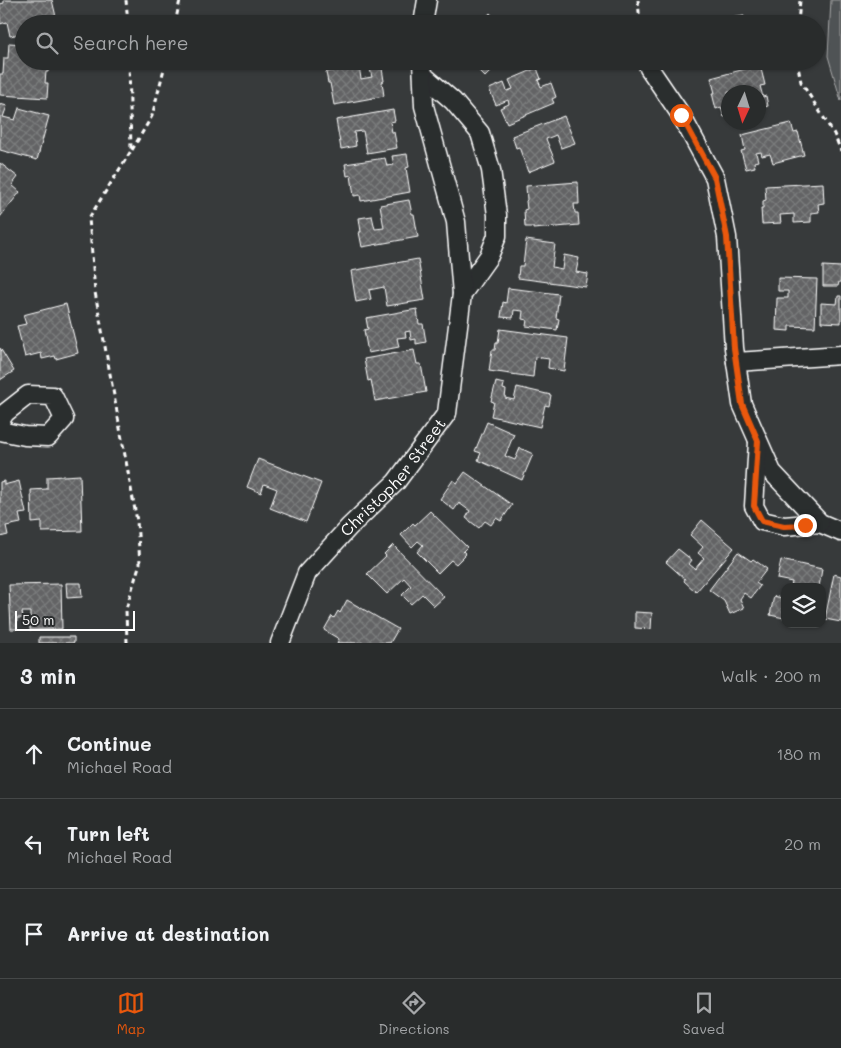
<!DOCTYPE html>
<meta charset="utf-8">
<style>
:root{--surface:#292c2c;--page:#353838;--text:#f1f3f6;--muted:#a5a7a9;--line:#454848;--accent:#ea580c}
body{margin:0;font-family:Mali,sans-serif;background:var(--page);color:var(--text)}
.controls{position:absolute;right:15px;bottom:15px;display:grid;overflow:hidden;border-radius:10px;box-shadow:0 1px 4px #0004}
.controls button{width:45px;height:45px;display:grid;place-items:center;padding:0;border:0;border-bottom:1px solid var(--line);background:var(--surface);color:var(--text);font:25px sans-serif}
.compass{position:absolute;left:721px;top:85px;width:45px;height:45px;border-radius:50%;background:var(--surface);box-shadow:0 1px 4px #0004;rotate:184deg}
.scale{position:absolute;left:15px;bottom:12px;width:120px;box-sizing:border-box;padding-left:5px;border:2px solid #fff;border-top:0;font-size:14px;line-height:18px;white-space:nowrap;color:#fff;-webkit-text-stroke:4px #2a2d2e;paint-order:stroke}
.stop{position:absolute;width:15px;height:15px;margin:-11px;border:4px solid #ea580c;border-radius:50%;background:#fff}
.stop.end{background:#ea580c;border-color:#fff;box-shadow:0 1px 5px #0008}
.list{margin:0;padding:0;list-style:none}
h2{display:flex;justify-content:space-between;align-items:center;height:65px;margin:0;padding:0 20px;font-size:21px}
h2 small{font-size:16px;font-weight:400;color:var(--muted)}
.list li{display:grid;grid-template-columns:32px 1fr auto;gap:15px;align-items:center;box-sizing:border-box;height:90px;padding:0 20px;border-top:1px solid var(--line)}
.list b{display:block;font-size:19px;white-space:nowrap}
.list p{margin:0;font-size:16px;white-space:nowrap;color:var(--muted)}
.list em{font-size:16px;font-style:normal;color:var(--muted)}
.icon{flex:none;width:28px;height:28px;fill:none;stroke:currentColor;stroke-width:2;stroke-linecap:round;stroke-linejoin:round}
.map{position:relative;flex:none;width:841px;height:643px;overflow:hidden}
.search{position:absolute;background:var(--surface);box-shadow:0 1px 4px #0004;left:15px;right:15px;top:15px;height:55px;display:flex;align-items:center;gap:12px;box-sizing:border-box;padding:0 18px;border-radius:28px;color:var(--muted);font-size:19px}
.sheet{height:335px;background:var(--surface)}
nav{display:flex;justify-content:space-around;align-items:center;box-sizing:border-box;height:70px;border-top:1px solid var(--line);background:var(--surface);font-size:14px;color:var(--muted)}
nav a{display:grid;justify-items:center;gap:2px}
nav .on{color:var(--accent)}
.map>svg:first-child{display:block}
.grass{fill:#505354;stroke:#a8a9aa}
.building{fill:url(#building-cross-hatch);stroke:#fff}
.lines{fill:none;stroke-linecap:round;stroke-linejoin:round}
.minor-casing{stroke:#fff;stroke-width:21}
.path{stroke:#fff;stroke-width:3;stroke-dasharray:5 4;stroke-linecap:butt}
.minor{stroke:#2a2d2e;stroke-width:18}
.route{stroke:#ea580c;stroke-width:6}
.labels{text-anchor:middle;stroke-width:5;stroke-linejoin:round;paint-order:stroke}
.street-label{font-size:16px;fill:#fff;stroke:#2a2d2e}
</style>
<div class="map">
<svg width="841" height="643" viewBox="0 0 841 643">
<defs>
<pattern id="building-cross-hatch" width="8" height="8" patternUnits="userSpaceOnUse" patternTransform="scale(1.25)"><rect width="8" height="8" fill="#636465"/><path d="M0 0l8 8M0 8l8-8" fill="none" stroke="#7a7b7c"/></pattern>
</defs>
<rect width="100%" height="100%" fill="#373a3b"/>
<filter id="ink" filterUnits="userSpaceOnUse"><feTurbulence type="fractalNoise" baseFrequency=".02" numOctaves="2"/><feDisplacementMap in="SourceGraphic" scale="10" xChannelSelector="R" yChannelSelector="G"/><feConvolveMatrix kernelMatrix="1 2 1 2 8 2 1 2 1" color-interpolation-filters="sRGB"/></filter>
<g filter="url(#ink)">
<!-- grass -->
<path class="grass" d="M831 0H841V101L828 56Z"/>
<!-- building -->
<path class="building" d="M4 0H52L57 21 46 24H24V33L10 36 7 22 0 24V4L4 3Z
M490 13 498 21 497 24H479Z
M744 16 745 24H694V23Z
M271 17 340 19V24H271Z
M9 43 24 44V61H49L48 72H46L45 83H48L47 98 0 95V74H3L4 58H8Z
M466 61H501L485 77 474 66 472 68Z
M381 62 384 81 382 82 384 96 334 105 330 83H328L326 72 359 66 361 79 372 77 370 69 374 68 373 64Z
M760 65 765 85 760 86 763 97 766 96 768 106 758 109V92H728V116L724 117 721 107 716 109 712 93H715L711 78Z
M537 68 541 79 538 80 541 87 551 83 556 97 552 99 554 103 507 123 500 108 509 104 508 100 496 105 489 89 504 83 507 91 513 89 509 80Z
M0 104 7 106 3 117 15 120 19 108 49 116 37 160 0 150Z
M393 110 395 121 390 122 392 132H394L397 148 367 153 363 131 354 132 356 146 341 149 336 120Z
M564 116 575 143 561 148 556 135 546 139 555 161 528 172 519 147 516 148 512 136Z
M791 123 794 133 798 132 804 155 773 163 770 154 762 156 761 152 756 153 758 161 754 162 755 167 746 169 741 151 745 150 742 135Z
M407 154 409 167 406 168 410 192 361 201 360 195 354 196 351 175 347 176 345 164 385 158 387 166 394 165 392 156Z
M0 163 18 177 12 185 20 192 0 217Z
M578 182 579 204H574L575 213H578L579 225 533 229V227H525L524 210 527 209 526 201 527 200 526 186Z
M823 183 824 203 818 204 819 212 811 213V222L794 223V214L780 215 781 223 762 224 761 208H763V201L766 200 765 186Z
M409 200 412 214H414L418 237 362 247 359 232H361L359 218 372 216 375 229 384 228 380 205Z
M526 240 555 244 552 267 562 269 564 255 579 258 576 272 588 274 586 287 518 278 519 266H523Z
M418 259 425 300 387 306 384 287 369 290 371 299 356 302 351 271Z
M823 266 841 267V282H839L838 286H823Z
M778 278 817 279 815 327 789 326V331L776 330 777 298H788V291H778Z
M508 288 559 294 556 318 559 319 557 330 526 326 527 320 522 319 523 311 514 310 513 318 501 317 503 302 506 303Z
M838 296H841V323L821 322V303L837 304Z
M66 304 78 353 56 359 55 356 42 359 41 353 25 357 17 326 26 324 23 315Z
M417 309 419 324H423L426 342 416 344V339L411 340 410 331 405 332 406 337 397 338 399 347 368 353 364 330 368 329 366 318Z
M500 329 568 338 564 371 548 368 549 359 535 357 533 377 489 371 492 350H495L496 343H498Z
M0 348 14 371 0 380Z
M414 350 417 364H421L426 392 375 401 371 380 368 381 364 359Z
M496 382 504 384 503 389 506 390 505 398 514 400 517 387 551 395 549 406 545 405 540 427 491 416 494 402 491 401Z
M487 422 514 434 505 456 515 460 520 448 533 454 522 480 478 460 481 453 475 451Z
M258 459 321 483 306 522 270 508 277 489 264 484 261 493 247 487Z
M465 472 512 505 501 521 496 518 491 525 485 521 479 528 466 518 470 511 459 503 454 510 440 499 453 480 457 483Z
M80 475 82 531 42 532V522L32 523 31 490 47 489V477Z
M4 481V485L19 481 26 513 19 514 21 523 6 526 8 535 0 537V482Z
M430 511 467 547 463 551 466 554 456 564 451 560 438 573 417 552 423 545 418 541 412 547 401 535 413 523 415 525Z
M702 520 734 548 696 592 684 581 685 579 666 562 678 549 692 560 689 564 695 569 704 558 698 553 703 547 690 535Z
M393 545 444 597 434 606 422 594 411 604 402 595 411 586 404 578 387 594 367 574 386 556 384 554Z
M738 552 751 561 753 559 767 569 756 583 760 586 751 598 744 593 740 599 744 608 730 614 724 601 709 590Z
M781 560 822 569 819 587H791L792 582 777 579Z
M834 574 841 576V622L825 619Z
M66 583H81L82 597 67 598Z
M61 584 62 629 30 630V612H22L23 618H17V629H11L9 585Z
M774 596 785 599 784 618 770 615Z
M347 600 398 629 390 643H337L339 639 324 630 332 616 334 618 338 611 340 613Z
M635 612 652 613 651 629 635 628Z
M39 637H74V643H39Z"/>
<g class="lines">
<!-- minor casing -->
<g class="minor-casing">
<g id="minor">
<path d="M423 24 427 0"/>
<path d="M647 61 649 68 681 115 715 178 727 237 734 348 742 404 772 472 820 523 841 532"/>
<path d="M423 75 453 101 480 133 491 170 497 215V236L489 256 462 294"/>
<path d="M736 362 841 355"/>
<path d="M0 421 5 413 28 395 53 396 64 419 48 437 25 436 0 431"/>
<path d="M758 442 754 506 762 521 784 526 820 523"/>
<path id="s1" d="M280 643 307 573 349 527 396 482 447 413 462 294 456 222 424 106 422 61"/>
</g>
</g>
<!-- path -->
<path class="path" d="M126 0 128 24
M638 0 640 24
M175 24 180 0
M798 24 800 0
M797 61 801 82 834 134 841 151
M132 150 152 116 166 61
M127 643 126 609 140 563 137 521 95 292 89 218 131 151 129 61"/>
<!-- minor -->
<use href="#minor" class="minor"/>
</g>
</g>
<g class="lines" filter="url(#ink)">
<!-- route -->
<path class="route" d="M681 115 715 178 727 237 734 348 742 404 758 441 754 506 762 521 784 526 805 525"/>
</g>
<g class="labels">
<!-- street labels -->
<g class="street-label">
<text dy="6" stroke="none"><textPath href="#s1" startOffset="204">Christopher Street</textPath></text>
</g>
</g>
</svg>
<div class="controls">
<button><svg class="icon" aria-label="layers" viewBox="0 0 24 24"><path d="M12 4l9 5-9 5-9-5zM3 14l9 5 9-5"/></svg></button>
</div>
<svg class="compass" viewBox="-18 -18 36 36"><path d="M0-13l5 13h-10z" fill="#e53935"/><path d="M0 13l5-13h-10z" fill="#a5a7a9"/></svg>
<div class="scale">50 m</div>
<div class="stop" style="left:681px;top:115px"></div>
<div class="stop end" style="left:805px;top:525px"></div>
<div class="search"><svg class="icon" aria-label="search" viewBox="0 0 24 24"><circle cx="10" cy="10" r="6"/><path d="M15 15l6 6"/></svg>Search here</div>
</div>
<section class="sheet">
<h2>3 min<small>Walk · 200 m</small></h2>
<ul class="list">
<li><svg class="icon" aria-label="ahead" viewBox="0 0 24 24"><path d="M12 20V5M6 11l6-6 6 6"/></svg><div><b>Continue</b><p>Michael Road</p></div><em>180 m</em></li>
<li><svg class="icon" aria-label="left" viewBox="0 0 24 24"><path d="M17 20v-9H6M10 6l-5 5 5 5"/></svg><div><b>Turn left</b><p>Michael Road</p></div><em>20 m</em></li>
<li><svg class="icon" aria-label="arrive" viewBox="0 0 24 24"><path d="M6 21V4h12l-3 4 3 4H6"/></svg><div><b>Arrive at destination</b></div></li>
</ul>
</section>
<nav>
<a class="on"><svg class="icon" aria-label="map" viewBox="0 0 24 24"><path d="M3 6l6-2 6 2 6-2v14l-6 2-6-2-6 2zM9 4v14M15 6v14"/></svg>Map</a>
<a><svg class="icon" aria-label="directions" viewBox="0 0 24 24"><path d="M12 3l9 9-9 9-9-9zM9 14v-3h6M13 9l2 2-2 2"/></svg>Directions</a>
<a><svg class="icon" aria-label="saved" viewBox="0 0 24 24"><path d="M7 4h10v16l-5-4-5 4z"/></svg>Saved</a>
</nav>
